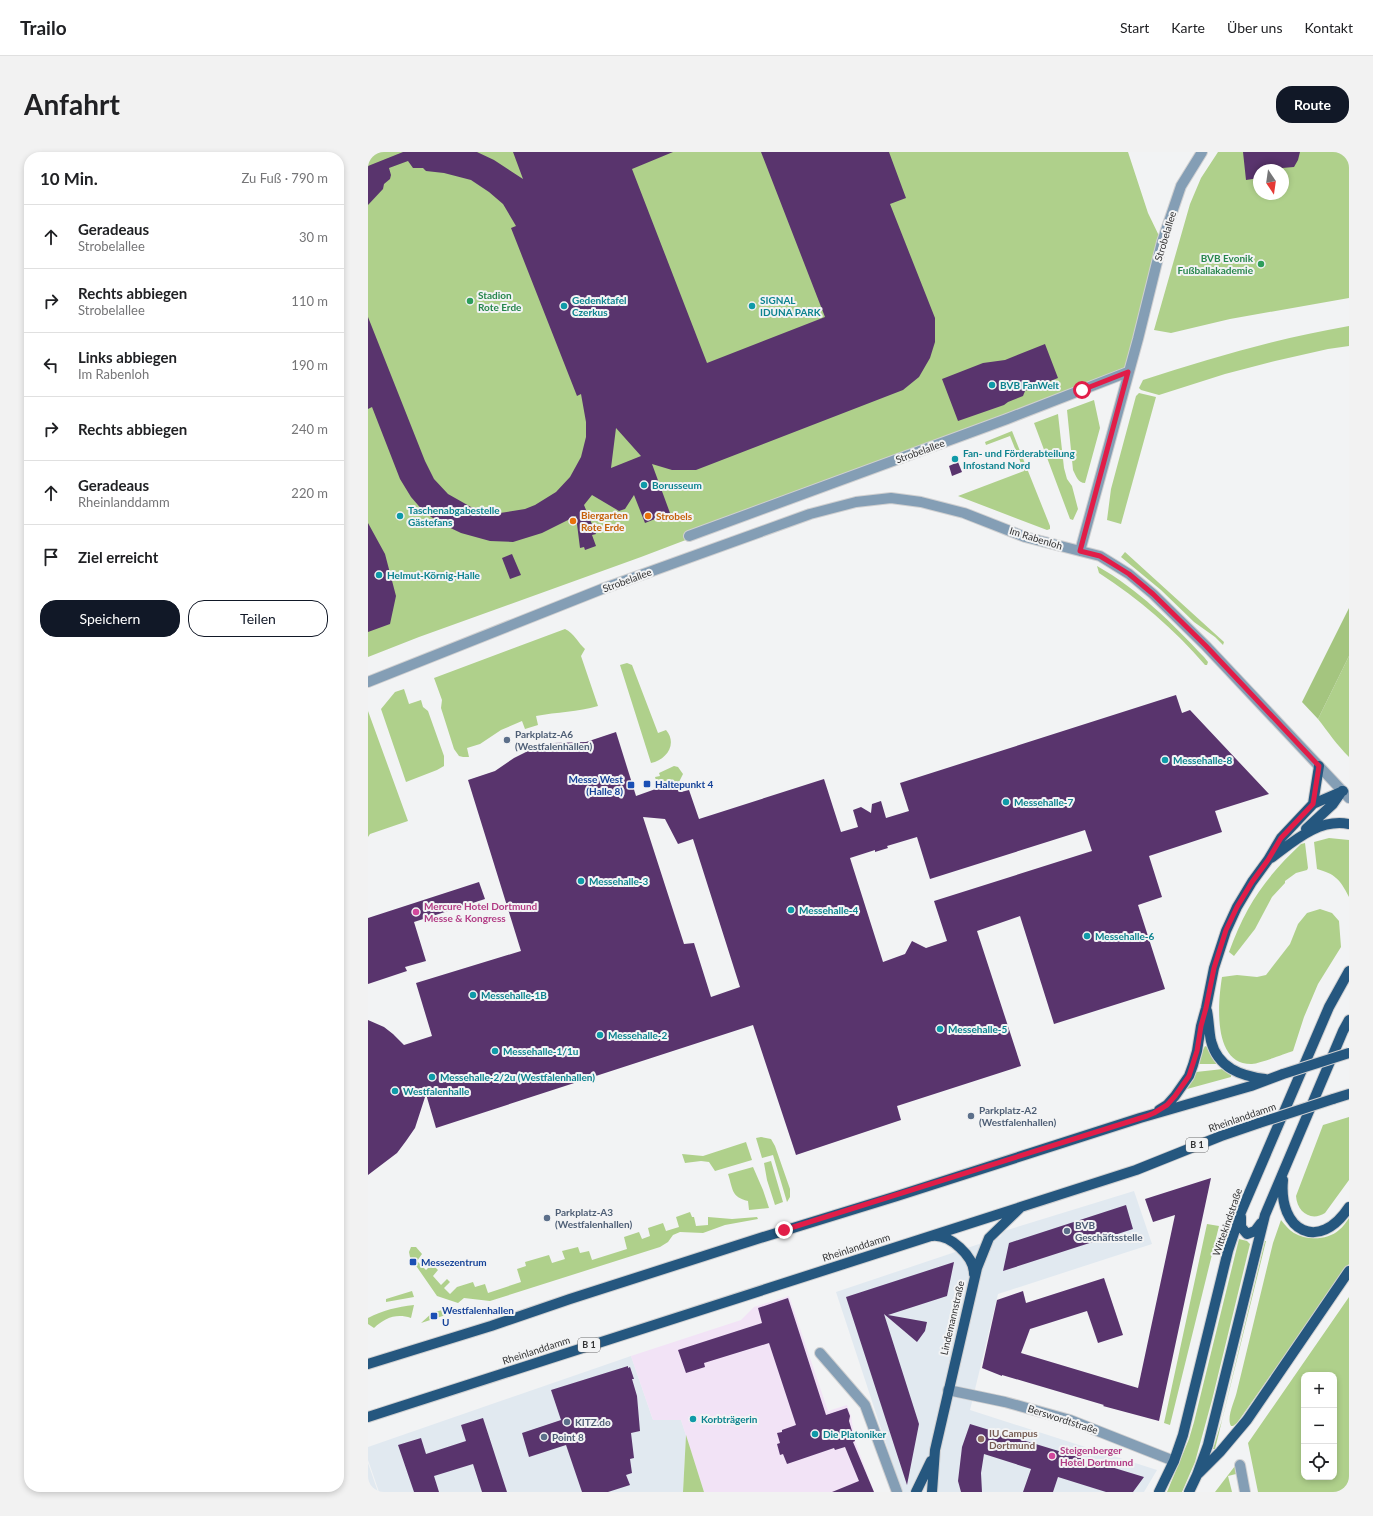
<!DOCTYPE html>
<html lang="de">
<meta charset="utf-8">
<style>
:root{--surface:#fff;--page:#f2f2f2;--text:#202124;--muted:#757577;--line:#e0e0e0;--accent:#111827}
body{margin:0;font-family:Lato,sans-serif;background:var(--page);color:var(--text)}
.controls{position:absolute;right:12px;bottom:12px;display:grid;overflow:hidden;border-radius:8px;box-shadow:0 2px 6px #0003}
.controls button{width:36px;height:36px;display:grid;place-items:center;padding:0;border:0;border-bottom:1px solid var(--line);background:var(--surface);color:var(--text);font:20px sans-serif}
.compass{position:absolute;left:885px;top:12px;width:36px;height:36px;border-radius:50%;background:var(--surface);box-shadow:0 2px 6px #0003;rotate:167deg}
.stop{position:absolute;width:12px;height:12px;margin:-9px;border:3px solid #e11d48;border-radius:50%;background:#fff}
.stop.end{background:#e11d48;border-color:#fff;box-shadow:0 1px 4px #0008}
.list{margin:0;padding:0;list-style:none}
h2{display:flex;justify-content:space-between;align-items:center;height:52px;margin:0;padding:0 16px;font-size:17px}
h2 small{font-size:13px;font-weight:400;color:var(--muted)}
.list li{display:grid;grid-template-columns:26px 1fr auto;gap:12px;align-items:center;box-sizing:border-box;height:64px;padding:0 16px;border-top:1px solid var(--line)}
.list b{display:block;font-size:15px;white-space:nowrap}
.list p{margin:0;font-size:13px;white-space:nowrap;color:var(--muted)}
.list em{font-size:13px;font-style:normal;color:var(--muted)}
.actions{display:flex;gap:8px;padding:12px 16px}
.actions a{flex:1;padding:9px 0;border:1px solid var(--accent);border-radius:16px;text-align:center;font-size:14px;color:var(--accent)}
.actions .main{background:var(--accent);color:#fff}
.icon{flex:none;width:22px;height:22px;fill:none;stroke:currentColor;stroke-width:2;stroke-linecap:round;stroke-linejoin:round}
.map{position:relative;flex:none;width:981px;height:1340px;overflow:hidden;border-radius:16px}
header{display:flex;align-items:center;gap:24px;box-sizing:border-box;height:56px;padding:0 20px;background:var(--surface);border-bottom:1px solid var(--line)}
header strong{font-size:19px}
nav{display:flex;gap:22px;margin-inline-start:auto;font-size:14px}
.intro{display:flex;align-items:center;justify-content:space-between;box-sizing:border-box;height:96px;padding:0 24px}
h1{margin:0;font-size:28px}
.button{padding:10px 18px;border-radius:16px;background:var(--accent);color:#fff;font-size:14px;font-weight:700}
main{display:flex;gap:24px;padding:0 24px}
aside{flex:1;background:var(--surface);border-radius:16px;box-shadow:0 2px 6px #0003}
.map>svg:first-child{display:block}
.built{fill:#e1e9f0}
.education{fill:#f2e3f6}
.green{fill:#afd08b;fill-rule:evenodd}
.forest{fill:#a4c57f}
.building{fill:#59346d;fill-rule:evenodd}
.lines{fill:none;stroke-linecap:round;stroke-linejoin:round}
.minor-casing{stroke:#d0d0d1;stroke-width:12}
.major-casing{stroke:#d0d0d1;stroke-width:12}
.minor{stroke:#849eb5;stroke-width:10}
.major{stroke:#25577f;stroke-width:10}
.major-bridge-casing{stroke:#d0d0d1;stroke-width:12;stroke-linecap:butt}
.major-bridge{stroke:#25577f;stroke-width:10}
.route{stroke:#e11d48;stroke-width:5}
.leisure-dot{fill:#2e9e5b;stroke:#f2f3f4;stroke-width:1.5}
.culture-dot{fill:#0f9aa8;stroke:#f2f3f4;stroke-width:1.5}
.food-dot{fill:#e8710a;stroke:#f2f3f4;stroke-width:1.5}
.service-dot{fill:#5c6f8a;stroke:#f2f3f4;stroke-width:1.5}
.transit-dot{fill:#1a4fb4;stroke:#f2f3f4;stroke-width:1.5}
.hotel-dot{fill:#d1479c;stroke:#f2f3f4;stroke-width:1.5}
.education-dot{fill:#8d6e63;stroke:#f2f3f4;stroke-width:1.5}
.labels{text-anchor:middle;stroke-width:4;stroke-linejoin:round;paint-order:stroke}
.shield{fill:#f2f3f4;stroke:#6c6d6e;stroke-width:1}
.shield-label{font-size:9px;font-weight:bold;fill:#333334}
.street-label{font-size:10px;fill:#333334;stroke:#f2f3f4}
.leisure-label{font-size:10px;font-weight:bold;fill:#27864d;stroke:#f2f3f4;text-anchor:end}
.culture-label{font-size:10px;font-weight:bold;fill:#0d838f;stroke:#f2f3f4;text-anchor:start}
.food-label{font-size:10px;font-weight:bold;fill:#c56008;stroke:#f2f3f4;text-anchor:start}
.service-label{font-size:10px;font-weight:bold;fill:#4e5e75;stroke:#f2f3f4;text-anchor:start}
.transit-label{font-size:10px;font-weight:bold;fill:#164399;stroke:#f2f3f4;text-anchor:start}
.hotel-label{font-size:10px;font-weight:bold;fill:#b23c85;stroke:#f2f3f4;text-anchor:start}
.education-label{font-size:10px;font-weight:bold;fill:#785e54;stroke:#f2f3f4;text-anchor:start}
</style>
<header>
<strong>Trailo</strong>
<nav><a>Start</a><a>Karte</a><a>Über uns</a><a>Kontakt</a></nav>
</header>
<div class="intro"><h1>Anfahrt</h1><a class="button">Route</a></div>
<main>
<aside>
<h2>10 Min.<small>Zu Fuß · 790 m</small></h2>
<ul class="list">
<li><svg class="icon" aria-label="ahead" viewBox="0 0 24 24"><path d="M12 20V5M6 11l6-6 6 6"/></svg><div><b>Geradeaus</b><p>Strobelallee</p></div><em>30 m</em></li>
<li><svg class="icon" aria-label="right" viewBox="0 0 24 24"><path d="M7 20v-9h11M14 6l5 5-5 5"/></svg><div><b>Rechts abbiegen</b><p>Strobelallee</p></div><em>110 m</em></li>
<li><svg class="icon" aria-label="left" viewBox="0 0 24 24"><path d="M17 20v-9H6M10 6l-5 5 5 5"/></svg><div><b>Links abbiegen</b><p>Im Rabenloh</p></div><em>190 m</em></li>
<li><svg class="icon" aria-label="right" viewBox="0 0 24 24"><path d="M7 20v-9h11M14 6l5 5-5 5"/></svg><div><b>Rechts abbiegen</b></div><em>240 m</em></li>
<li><svg class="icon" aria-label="ahead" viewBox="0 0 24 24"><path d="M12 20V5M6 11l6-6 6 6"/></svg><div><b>Geradeaus</b><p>Rheinlanddamm</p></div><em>220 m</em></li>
<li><svg class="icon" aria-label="arrive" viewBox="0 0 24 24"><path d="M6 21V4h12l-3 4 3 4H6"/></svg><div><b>Ziel erreicht</b></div></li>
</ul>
<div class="actions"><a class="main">Speichern</a><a>Teilen</a></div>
</aside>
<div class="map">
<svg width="981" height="1340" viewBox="0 0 981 1340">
<rect width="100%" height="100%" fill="#f2f3f4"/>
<!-- built -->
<path class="built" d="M766 1039 784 1092 630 1142 602 1258 789 1318 776 1340H534L468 1140 632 1085 636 1079Z
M263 1204 285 1268H313L318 1283 315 1340H11L0 1308V1295Z
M0 1311 10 1340H0Z"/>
<!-- education -->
<path class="education" d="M421 1144 460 1259 479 1253 483 1264 487 1289 506 1340H336L313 1268H285L263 1204 373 1168 386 1155Z"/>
<!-- green -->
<path class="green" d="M0 0H760L780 61 794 90 755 222 273 405 51 485 0 505Z
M850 0H981V146L862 167 803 181 786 178 822 52 833 26ZM891 18H915V42H891Z
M981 174V194L960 197 907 209 857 222 791 243 773 238 771 236 775 228C843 206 911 186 981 174Z
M771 241 788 245 753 372 739 368 743 337 768 244Z
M726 248 732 276 717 331C710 331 708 324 705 318L699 258Z
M690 262 696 316 699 327 704 334 710 357 705 368 702 367 666 271Z
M644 279 682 374V377L679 378 590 344 656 319 642 284 618 293 617 290Z
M757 400 856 490 855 493 847 485 826 470 793 438 753 405Z
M729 414C770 437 804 471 836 505L840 510 839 513H837C806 477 771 447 731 421Z
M197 477C206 481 210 491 217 497L213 504 230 554C210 560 189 560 168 564L170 573 157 577 154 569 133 578 112 592 99 596 101 605H95L91 604 86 597 73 556 74 548 66 526Z
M981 504V605C969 593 960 580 950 567Z
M259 511 264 513 290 581 298 578C310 592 298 608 283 611L252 513Z
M36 537 41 552 53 548 55 555 60 559 76 604V614L69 618 38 630 13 557 27 540Z
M0 559 40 669 2 682 0 685Z
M306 614 310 615 315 622 311 630 310 629 290 635 287 625 292 624 291 621Z
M961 686 981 688V745C972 727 967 722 949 717L946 690Z
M937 691 940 716 939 718 928 721 917 729V731L904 745 887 777 866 804 861 800C878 753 897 726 933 692Z
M952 757 964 761 971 769 973 795 950 832 936 865 925 899C916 902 893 911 884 912 844 913 850 850 854 825L869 823 889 825 898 823 922 792 930 772 939 761Z
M837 894 839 895 849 912H831L835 898Z
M855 917 863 923V925L819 937V935L828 920Z
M981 965V1028L957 1061C943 1070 929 1060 928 1044L955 973Z
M393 985 403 987 407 994 422 1037V1045L419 1050 405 1003 394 1006 388 986Z
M378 990 384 1008 347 1019 341 1010 333 1009 317 1011 314 1002 335 1004Z
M403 1009 415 1050 407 1053 399 1028 396 1011Z
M385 1015 395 1038 401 1056 381 1058 380 1049C363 1045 365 1037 360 1022Z
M322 1060 324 1065H326L328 1074 340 1073V1065L364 1067 389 1065 390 1067 357 1073 335 1081 312 1080 305 1083 300 1090 292 1095 122 1149 96 1146 90 1151 69 1144 42 1105 41 1100 43 1095H48L54 1102 49 1109 58 1118 64 1112 70 1118 65 1124 73 1133 79 1127 82 1130 76 1136 82 1142 89 1135 105 1130 107 1135 117 1132 120 1141 153 1130 149 1117 158 1114 157 1110 181 1103 184 1111 197 1107 194 1099 210 1095 212 1101 221 1099 224 1108 259 1097 256 1085 271 1080 274 1087 282 1084 280 1076 295 1071 298 1079 311 1075 308 1065Z
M981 1066V1112L869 1271 865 1274H863C858 1265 867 1249 869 1239L905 1091 913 1068C917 1073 921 1078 926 1081 939 1089 960 1088 971 1078 975 1075 978 1070 981 1066Z
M839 1072 851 1074 802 1273 796 1271Z
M871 1087 879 1089 882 1092 844 1248 827 1310 814 1340H799L821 1287 826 1270Z
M897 1089H898L847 1297H845L854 1268Z
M44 1139 46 1145 18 1150V1147Z
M981 1145V1340H890L880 1291ZM936 1223H966V1325H936Z
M46 1153 43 1166C28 1161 17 1166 6 1176L0 1172V1166C15 1158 29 1155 46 1153Z
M74 1158 84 1161 53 1171 64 1161Z
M318 1283 336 1340H315Z
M867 1314 868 1322 860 1324 864 1340H847Z"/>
<!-- forest -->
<path class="forest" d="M981 456V504L950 567 934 550Z"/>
<!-- building -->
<path class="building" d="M35 0H109L126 8 155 27 145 0H305L264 17 339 211 457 165 393 0H521L538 46 522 52 567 166V190L562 206 551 225 535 238 328 318H304L284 312 302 361 277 371 266 343 257 357 251 359 224 343 216 353 228 382 224 383 228 394 217 398 216 395 212 396 208 364 174 381 145 390 122 389 93 381 72 371 56 360 43 345 32 327 4 255 0 257V165L57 309 66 327 80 342 103 355 132 361 157 357 167 353 188 340 202 325 213 305 218 285V270L213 242 209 244 143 76 148 74 135 52 121 40 103 28 76 21 58 19 55 16H45L40 9 21 16 23 23 22 27 16 32 15 37 0 53V14ZM248 276 273 304 243 316Z
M875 0H932L930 8 926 15 891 18V26L878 28Z
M677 192 690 226 657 239 655 244 640 250 636 253 590 269 574 227 615 211 637 208Z
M590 310 594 320 584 324 581 314Z
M0 371 17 402 28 444 22 472 0 480Z
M144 402 153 423 142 427 134 406Z
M808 543 814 561 822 558 901 642 847 659 854 680 781 704 794 745 770 753 797 837 686 872 652 764 609 779 653 914 529 954 533 968 428 1003 385 873 68 976 58 942 47 976 38 989 29 1001 0 1023V868L16 875 25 882 36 893 64 884 48 831 153 799 100 628 127 619 146 606 162 598 185 591 218 590 248 580 268 644 310 629 313 640 321 638 331 667 456 627 473 680 490 675 485 658 493 655 503 661 504 652 513 649 518 666 541 659 532 631ZM275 665 297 667 310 692 325 687 372 835 343 845 326 791 316 792ZM717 678 724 699 566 749 579 789 558 796 544 789 537 802 515 810 482 706 507 698V700L520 696 519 694 549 685 562 727Z
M111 730 117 747 46 770 58 809 37 815 39 819 0 832V766Z
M843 1026 791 1269 735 1254 736 1253 634 1223V1224L614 1216 629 1148 655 1139 658 1151 736 1126 755 1183 730 1191 719 1159 662 1177 653 1201 770 1236 807 1063 785 1070 777 1047Z
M758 1053 765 1077 635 1119 641 1091Z
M586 1110 579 1144 520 1163 559 1170 557 1179 549 1190 516 1162 551 1272 539 1333 478 1145Z
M420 1146 458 1263 479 1256 482 1264 481 1269 487 1289 485 1290 506 1340H464L491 1329 477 1295 467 1298 466 1296 419 1312 415 1302 412 1303 409 1292 412 1291 409 1281 414 1280V1278L428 1273 401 1191 336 1211 337 1215 318 1221 310 1198 394 1171 390 1156Z
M260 1214V1216L262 1215 266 1227H264L269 1244 272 1279 263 1281 266 1306 262 1307 264 1321 258 1323 262 1333 240 1340H214L198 1293 161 1305 154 1281 193 1268 183 1238Z
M115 1266 139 1340H114L105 1312 66 1324 71 1340H46L30 1293 53 1286 58 1302 98 1289 93 1273Z
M602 1272 628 1280 776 1325 765 1340H738L690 1325 685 1340H655L663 1317 616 1302 613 1321 614 1340H593L590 1329 594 1295Z"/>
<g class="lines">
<!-- minor casing -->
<g class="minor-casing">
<path id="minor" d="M321 384 639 267 760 220
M712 399 770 187 794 90 813 34 834 0
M0 530 234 437 442 362 488 350 523 346 553 350 596 361 657 385 732 404 761 422 785 442 838 494 981 646
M452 1201 497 1253 529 1340
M580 1238 637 1250 702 1268 806 1309
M872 1313 877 1340"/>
</g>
<!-- major casing -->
<g class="major-casing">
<path id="major" d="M945 652 951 614
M938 677 965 652 974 639
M903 706C926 689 951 666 981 672
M839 859C841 869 841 880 843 889 850 916 873 924 897 927
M965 947 981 942
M791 958 799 953 807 944 821 924 825 913 829 899 833 874 838 856 846 816 858 779 869 755 884 730 900 708 913 686 945 652 975 639
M915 1028C910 1079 951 1101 981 1055
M873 1065V1075L879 1082 887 1079 893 1071
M564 1084C582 1082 606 1104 606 1122
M0 1212 123 1174 202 1147 389 1087 529 1044 772 966 883 934 915 922
M0 1265 768 1018 853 984 891 971
M830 1322 852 1300 879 1268 981 1119
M548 1340 563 1309
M564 1340 567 1298 609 1116 621 1086 653 1055
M791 1340 806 1309 815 1283 860 1099 873 1060 961 855 981 819
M821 1340 829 1323 840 1293 897 1063 975 879 981 868"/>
</g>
<!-- minor -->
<use href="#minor" class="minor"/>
<!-- major -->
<use href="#major" class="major"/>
<!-- major-bridge casing -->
<g class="major-bridge-casing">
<path id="major-bridge" d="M915 922 981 901
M891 971 965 947"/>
</g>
<!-- major-bridge -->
<use href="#major-bridge" class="major-bridge"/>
</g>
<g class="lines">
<!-- route -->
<path class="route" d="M416 1078 779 964 786 961 799 953 807 944 821 924 829 899 833 874 838 856 846 816 858 778 869 755 884 730 900 708 913 686 945 652 951 614 838 494 785 442 761 422 745 412 732 404 712 399 760 220 714 238"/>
</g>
<!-- markers -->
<g class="leisure-dot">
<circle cx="893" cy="112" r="4"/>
<circle cx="102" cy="149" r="4"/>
</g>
<g class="culture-dot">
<circle cx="196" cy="154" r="4"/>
<circle cx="384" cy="154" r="4"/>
<circle cx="624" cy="233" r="4"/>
<circle cx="587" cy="307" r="4"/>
<circle cx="276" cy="333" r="4"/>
<circle cx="32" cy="364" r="4"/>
<circle cx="11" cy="423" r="4"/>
<circle cx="797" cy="608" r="4"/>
<circle cx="638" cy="650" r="4"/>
<circle cx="213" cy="729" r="4"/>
<circle cx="423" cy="758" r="4"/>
<circle cx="719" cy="784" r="4"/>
<circle cx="105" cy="843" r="4"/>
<circle cx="572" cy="877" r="4"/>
<circle cx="232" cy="883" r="4"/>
<circle cx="127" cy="899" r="4"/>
<circle cx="64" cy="925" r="4"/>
<circle cx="27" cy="939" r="4"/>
<circle cx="325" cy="1267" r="4"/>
<circle cx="447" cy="1282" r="4"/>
</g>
<g class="food-dot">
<circle cx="280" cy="364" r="4"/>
<circle cx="205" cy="369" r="4"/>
</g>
<g class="service-dot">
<circle cx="139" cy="588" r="4"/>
<circle cx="603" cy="964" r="4"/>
<circle cx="179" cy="1066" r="4"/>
<circle cx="699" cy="1079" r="4"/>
<circle cx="199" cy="1270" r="4"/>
<circle cx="176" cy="1285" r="4"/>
</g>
<g class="transit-dot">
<rect x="275" y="628" width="8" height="8" rx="2"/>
<rect x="259" y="629" width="8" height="8" rx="2"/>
<rect x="41" y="1106" width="8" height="8" rx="2"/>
<rect x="62" y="1160" width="8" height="8" rx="2"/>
</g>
<g class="hotel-dot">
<circle cx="48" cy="760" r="4"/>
<circle cx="684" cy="1304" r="4"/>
</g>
<circle class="education-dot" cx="613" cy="1287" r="4"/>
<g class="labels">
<!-- shield labels -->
<g class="shield">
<rect x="818" y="986" width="22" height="14" rx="3"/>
<rect x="210" y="1186" width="22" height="14" rx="3"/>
</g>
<g class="shield-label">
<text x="829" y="996">B 1</text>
<text x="221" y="1196">B 1</text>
</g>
<!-- street labels -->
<g class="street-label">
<text transform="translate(797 84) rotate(-73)" y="4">Strobelallee</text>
<text transform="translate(552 299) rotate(-20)" y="4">Strobelallee</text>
<text transform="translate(668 386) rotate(17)" y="4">Im Rabenloh</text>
<text transform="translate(259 428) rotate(-20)" y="4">Strobelallee</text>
<text transform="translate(874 965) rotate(-19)" y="4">Rheinlanddamm</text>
<text transform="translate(859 1070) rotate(-71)" y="4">Wittekindstraße</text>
<text transform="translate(488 1095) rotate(-18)" y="4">Rheinlanddamm</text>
<text transform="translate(584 1166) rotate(-77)" y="4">Lindemannstraße</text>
<text transform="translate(168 1198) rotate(-18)" y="4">Rheinlanddamm</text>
<text transform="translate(695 1267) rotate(18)" y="4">Berswordtstraße</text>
</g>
<!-- leisure labels -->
<g class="leisure-label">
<text x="885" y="110">BVB Evonik<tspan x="885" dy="12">Fußballakademie</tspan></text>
<text x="110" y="147" text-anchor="start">Stadion<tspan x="110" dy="12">Rote Erde</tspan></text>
</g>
<!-- culture labels -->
<g class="culture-label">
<text x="204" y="152">Gedenktafel<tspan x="204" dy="12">Czerkus</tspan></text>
<text x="392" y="152">SIGNAL<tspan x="392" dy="12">IDUNA PARK</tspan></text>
<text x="632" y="237">BVB FanWelt</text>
<text x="595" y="305">Fan- und Förderabteilung<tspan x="595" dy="12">Infostand Nord</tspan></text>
<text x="284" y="337">Borusseum</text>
<text x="40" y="362">Taschenabgabestelle<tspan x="40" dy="12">Gästefans</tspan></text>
<text x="19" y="427">Helmut-Körnig-Halle</text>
<text x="805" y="612">Messehalle-8</text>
<text x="646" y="654">Messehalle-7</text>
<text x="221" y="733">Messehalle-3</text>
<text x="431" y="762">Messehalle-4</text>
<text x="727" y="788">Messehalle-6</text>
<text x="113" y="847">Messehalle-1B</text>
<text x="580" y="881">Messehalle-5</text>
<text x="240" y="887">Messehalle-2</text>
<text x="135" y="903">Messehalle-1/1u</text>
<text x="72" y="929">Messehalle-2/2u (Westfalenhallen)</text>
<text x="35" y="943">Westfalenhalle</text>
<text x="333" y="1271">Korbträgerin</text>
<text x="455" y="1286">Die Platoniker</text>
</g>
<!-- food labels -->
<g class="food-label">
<text x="213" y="367">Biergarten<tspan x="213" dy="12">Rote Erde</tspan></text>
<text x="288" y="368">Strobels</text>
</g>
<!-- service labels -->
<g class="service-label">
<text x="147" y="586">Parkplatz-A6<tspan x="147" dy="12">(Westfalenhallen)</tspan></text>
<text x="611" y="962">Parkplatz-A2<tspan x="611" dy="12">(Westfalenhallen)</tspan></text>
<text x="187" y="1064">Parkplatz-A3<tspan x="187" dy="12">(Westfalenhallen)</tspan></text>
<text x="707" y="1077">BVB<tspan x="707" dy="12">Geschäftsstelle</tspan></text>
<text x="207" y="1274">KITZ.do</text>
<text x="184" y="1289">Point 8</text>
</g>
<!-- transit labels -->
<g class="transit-label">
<text x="255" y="631" text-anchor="end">Messe West<tspan x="255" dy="12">(Halle 8)</tspan></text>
<text x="287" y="636">Haltepunkt 4</text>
<text x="53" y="1114">Messezentrum</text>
<text x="74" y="1162">Westfalenhallen<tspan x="74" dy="12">U</tspan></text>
</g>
<!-- hotel labels -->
<g class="hotel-label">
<text x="56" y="758">Mercure Hotel Dortmund<tspan x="56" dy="12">Messe &amp; Kongress</tspan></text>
<text x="692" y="1302">Steigenberger<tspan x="692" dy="12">Hotel Dortmund</tspan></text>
</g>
<!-- education labels -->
<g class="education-label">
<text x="621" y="1285">IU Campus<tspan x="621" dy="12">Dortmund</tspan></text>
</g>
</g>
</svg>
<div class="controls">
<button>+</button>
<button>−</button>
<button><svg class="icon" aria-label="locate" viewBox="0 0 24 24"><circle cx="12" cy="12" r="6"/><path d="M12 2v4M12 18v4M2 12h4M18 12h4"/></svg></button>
</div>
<svg class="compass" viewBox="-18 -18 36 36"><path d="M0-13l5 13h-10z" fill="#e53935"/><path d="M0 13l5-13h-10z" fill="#757577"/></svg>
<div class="stop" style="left:714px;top:238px"></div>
<div class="stop end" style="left:416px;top:1078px"></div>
</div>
</main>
